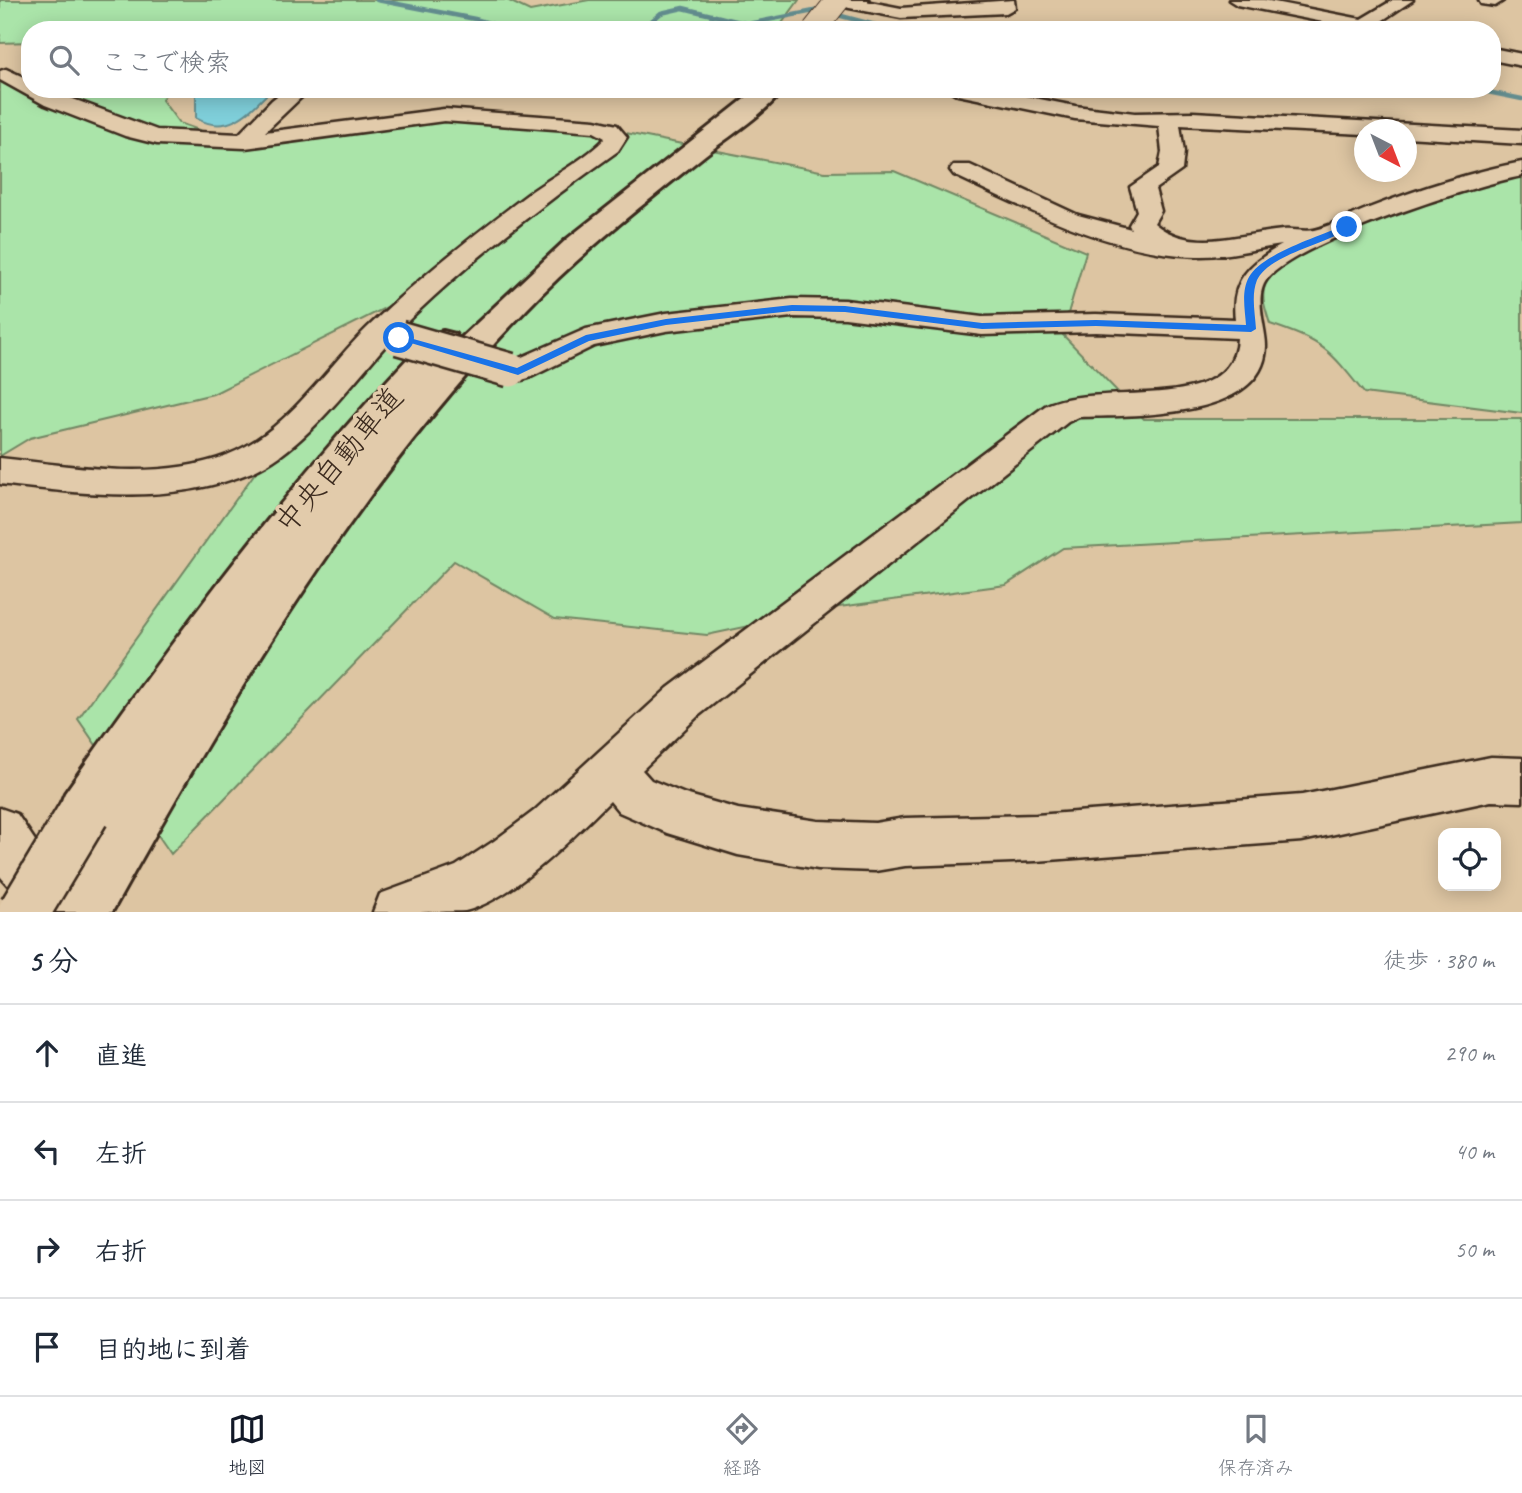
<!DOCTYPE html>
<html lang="ja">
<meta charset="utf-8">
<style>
:root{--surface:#fff;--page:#f2f2f3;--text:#1f2937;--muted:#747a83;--line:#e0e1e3;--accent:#111827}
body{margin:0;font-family:Caveat,"Klee One",sans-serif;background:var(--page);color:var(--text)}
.controls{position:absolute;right:21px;bottom:21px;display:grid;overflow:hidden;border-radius:14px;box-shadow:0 4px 18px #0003}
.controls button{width:63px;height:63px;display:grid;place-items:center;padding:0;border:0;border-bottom:2px solid var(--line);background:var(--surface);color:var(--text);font:35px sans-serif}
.compass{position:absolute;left:1354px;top:119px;width:63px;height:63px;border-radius:50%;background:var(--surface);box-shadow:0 4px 18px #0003;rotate:138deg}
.stop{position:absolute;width:21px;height:21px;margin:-16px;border:5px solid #1a73e8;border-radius:50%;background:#fff}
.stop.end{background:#1a73e8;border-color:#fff;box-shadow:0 2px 7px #0008}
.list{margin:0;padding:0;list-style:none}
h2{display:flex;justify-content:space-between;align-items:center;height:91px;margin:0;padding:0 28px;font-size:30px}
h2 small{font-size:23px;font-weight:400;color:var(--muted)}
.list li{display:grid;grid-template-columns:46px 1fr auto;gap:21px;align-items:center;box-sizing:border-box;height:98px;padding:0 28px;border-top:2px solid var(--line)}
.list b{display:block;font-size:26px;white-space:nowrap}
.list em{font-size:23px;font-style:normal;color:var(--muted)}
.icon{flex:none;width:38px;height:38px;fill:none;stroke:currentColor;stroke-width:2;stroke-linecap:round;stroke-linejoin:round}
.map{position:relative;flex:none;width:1522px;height:912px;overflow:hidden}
.search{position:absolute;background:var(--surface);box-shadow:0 4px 18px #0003;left:21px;right:21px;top:21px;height:77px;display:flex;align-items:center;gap:18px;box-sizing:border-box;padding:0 24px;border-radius:28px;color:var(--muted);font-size:26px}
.sheet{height:483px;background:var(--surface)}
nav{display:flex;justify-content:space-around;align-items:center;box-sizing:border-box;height:98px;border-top:2px solid var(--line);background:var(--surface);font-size:19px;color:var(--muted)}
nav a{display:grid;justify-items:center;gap:4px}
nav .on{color:var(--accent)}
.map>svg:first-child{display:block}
.green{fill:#aae4a9;stroke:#728764;stroke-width:2}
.water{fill:#7fcfda;stroke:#648d8f;stroke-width:2}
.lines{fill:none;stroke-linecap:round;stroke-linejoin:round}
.stream{stroke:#648d8f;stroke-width:4.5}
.minor-casing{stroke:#3b2a1e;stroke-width:5}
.highway-casing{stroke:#3b2a1e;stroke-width:6}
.minor{fill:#e2cbab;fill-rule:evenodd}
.highway{fill:#e2cbab;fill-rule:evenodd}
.minor-bridge-casing{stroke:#3b2a1e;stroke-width:38;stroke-linecap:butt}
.highway-bridge-far1-casing{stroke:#3b2a1e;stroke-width:25;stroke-linecap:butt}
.highway-bridge-casing{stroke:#3b2a1e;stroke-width:55;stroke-linecap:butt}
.minor-bridge{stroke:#e2cbab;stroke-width:33}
.highway-bridge-far1{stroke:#e2cbab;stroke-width:23}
.highway-bridge{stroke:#e2cbab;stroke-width:50}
.route{fill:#1a73e8}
.labels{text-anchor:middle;stroke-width:7;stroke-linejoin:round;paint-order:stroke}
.street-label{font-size:30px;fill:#3b2a1e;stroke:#e2cbab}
</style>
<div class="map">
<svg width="1522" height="912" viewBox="0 0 1522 912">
<rect width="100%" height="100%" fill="#ddc5a2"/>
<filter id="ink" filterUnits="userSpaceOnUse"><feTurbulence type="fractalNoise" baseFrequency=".0143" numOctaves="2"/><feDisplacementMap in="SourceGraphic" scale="14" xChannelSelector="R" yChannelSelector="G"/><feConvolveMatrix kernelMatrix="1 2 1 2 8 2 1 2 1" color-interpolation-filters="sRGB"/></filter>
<g filter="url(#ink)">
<!-- green -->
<path class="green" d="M0 0H507L530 11 589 0H799L777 30 668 27 660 30H30V42L0 43Z
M30 79V89H168L162 100 179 123 236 143 438 118 626 133 825 172 894 171 1086 252 1062 334 1144 419H1522V523L1063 548 1006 585 839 607 707 635 555 619 454 561 171 854 78 719 265 459 423 289 213 394 30 438 0 456V82Z
M1522 176V413L1364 393C1329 349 1324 342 1270 324 1266 310 1259 295 1267 282 1299 233 1464 189 1522 176Z"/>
<!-- water -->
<path class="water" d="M193 89H272C250 111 229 137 196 118V94Z"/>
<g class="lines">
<!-- stream -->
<path class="stream" d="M377 0 475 19 512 30
M641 30 661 13 683 8 748 24 819 10 890 29 937 30
M1473 89 1522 99"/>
<!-- minor casing -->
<g class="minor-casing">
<path id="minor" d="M826 0H860L901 8 1014 0 1015 8 1006 13 901 18 834 5Z
M1229 0H1264L1361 19 1393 0H1413L1380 22 1399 26 1402 30H1364L1237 5Z
M1479 0H1503V1L1495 6 1481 4Z
M1492 48 1522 54V66L1492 60Z
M6 69 30 80V89H46L157 130 239 134 272 100 286 89H310L265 132 444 109 595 120 617 125 627 137 618 151C547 201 478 254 415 314 367 360 312 447 252 472 171 506 84 494 0 484V458C73 466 156 482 227 455 286 433 324 370 368 327 418 279 472 236 528 194 548 179 590 156 605 138L594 132 444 121 245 148 157 144 125 136 45 105 0 80V71Z
M948 89H989L1075 106 1135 113 1193 112 1522 130V144L1406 137V130H1364V134L1180 125 1184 152 1182 170 1155 189 1161 211 1154 223C1191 254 1239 234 1283 230 1292 229 1305 232 1314 230 1332 226 1351 215 1369 208 1418 189 1470 172 1522 162V176C1471 186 1297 242 1267 279 1253 297 1266 327 1266 346 1265 421 1128 415 1079 417L1068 422 698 716 642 770 651 780 685 794 738 809 818 821 875 823 905 818 1036 815 1302 795 1491 757 1522 758V802L1491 801 1302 841 1036 861 905 866 875 871 818 869 738 855 667 833 619 812 610 801C574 836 514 899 465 911 441 912 399 912 373 912L380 894 456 866 494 841 534 811 668 688 1045 406C1095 379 1234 419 1237 338L1096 332 982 335 845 318 792 317 666 331 594 346 529 378 518 381 499 377 495 370 499 363 515 360 586 329 666 313 792 299 845 300 982 317 1096 314 1235 319C1230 280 1250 263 1282 245 1254 249 1225 257 1197 256 1113 254 1029 210 954 175L950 170 954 165H970L1078 215 1131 229 1129 225 1137 211 1130 187 1159 167 1162 152 1159 126 1075 119 958 95Z
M0 808 17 814 48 860 91 894 98 912H31L0 876Z"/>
</g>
<!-- highway casing -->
<g class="highway-casing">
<path id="highway" d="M848 0H868V2L858 8 851 6Z
M757 89H783C768 112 728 137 705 155 644 204 580 253 526 310 355 487 231 698 112 912H51L60 892 94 834 84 839 65 831 57 812 65 793C178 632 294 476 431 334L443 331 455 334 459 340 567 239Z"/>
</g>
<!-- minor -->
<use href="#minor" class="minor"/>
<!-- highway -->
<use href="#highway" class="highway"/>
<!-- minor-bridge casing -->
<g class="minor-bridge-casing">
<path id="minor-bridge" d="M399 338 510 370"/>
</g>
<!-- highway-bridge-far1 casing -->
<g class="highway-bridge-far1-casing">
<path id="highway-bridge-far1" d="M814 30 838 0"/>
</g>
<!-- highway-bridge casing -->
<g class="highway-bridge-casing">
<path id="highway-bridge" d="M24 912 84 812"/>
</g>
<!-- minor-bridge -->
<use href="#minor-bridge" class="minor-bridge"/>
<!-- highway-bridge-far1 -->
<use href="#highway-bridge-far1" class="highway-bridge-far1"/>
<!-- highway-bridge -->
<use href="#highway-bridge" class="highway-bridge"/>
</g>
</g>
<!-- route -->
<path class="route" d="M1344 225 1351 227C1328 244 1269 254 1257 280 1251 295 1255 313 1256 329L1251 332 1096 326 982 329 845 312 792 311 666 325 589 341 518 375 394 338 399 335 517 368 586 335 666 319 792 305 845 306 982 323 1096 320 1246 325C1245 310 1241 291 1249 277 1263 253 1319 237 1344 225Z"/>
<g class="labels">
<!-- street labels -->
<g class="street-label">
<text transform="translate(339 460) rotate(-50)" y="10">中央自動車道</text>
</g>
</g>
</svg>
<div class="controls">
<button><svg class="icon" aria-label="locate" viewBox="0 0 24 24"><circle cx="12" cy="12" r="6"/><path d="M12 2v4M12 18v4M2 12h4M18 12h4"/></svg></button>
</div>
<svg class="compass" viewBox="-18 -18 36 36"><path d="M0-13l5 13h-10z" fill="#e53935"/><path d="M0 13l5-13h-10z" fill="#747a83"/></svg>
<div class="stop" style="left:399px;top:338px"></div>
<div class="stop end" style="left:1347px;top:227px"></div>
<div class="search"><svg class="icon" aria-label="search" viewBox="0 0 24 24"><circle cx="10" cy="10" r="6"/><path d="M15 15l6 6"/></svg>ここで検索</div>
</div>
<section class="sheet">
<h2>5 分<small>徒歩 · 380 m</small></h2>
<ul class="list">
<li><svg class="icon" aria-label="ahead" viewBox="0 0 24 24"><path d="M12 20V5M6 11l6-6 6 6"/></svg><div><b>直進</b></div><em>290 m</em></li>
<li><svg class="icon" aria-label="left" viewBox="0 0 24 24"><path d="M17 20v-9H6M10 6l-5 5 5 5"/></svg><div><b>左折</b></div><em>40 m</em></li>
<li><svg class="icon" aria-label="right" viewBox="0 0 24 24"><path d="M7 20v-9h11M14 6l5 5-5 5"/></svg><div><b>右折</b></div><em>50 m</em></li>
<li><svg class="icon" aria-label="arrive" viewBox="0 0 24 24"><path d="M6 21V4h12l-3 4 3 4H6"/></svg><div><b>目的地に到着</b></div></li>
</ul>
</section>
<nav>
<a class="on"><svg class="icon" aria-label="map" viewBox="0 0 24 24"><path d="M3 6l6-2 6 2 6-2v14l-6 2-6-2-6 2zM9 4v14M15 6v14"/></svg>地図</a>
<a><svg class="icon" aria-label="directions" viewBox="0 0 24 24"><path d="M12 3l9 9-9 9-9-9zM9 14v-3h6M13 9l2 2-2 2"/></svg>経路</a>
<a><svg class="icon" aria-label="saved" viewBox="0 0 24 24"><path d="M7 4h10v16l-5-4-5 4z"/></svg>保存済み</a>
</nav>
